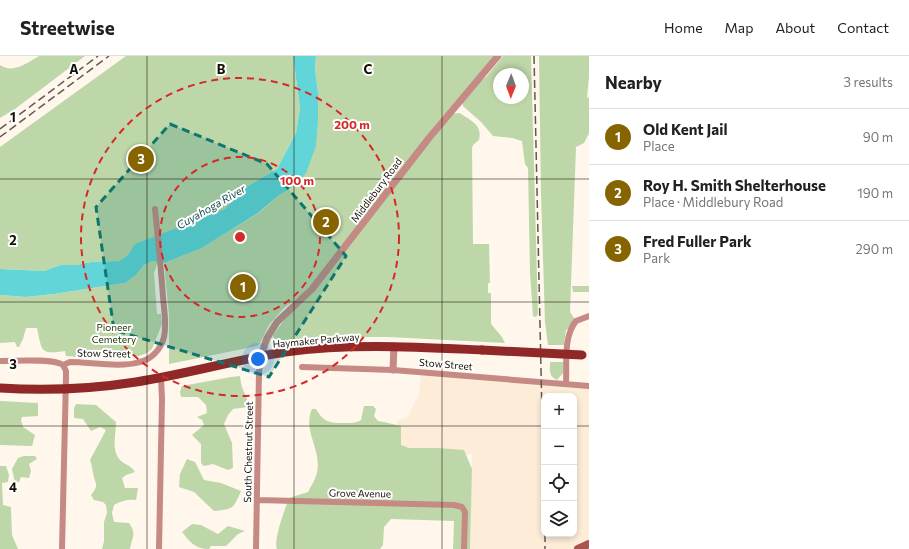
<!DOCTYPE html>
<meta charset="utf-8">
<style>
:root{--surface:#fff;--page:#f2f2f2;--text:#202124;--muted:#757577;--line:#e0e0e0;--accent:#866400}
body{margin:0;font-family:Commissioner,sans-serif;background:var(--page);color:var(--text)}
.controls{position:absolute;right:12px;bottom:12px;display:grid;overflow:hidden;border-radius:8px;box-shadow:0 2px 6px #0003}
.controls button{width:36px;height:36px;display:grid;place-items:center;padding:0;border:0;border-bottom:1px solid var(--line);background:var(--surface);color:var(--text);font:20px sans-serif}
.compass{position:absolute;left:493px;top:12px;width:36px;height:36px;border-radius:50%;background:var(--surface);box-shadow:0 2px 6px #0003;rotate:181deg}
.you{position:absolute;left:258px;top:303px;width:14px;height:14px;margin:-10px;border:3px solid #fff;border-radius:50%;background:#1a73e8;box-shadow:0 0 0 6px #1a73e833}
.badge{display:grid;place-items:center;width:26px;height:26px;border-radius:50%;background:var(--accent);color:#fff;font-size:13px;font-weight:700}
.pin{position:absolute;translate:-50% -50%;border:2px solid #fff;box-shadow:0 1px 4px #0006}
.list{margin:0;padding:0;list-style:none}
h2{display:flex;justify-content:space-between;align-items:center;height:52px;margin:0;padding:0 16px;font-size:17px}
h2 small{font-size:13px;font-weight:400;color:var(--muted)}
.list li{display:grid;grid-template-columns:26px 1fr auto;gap:12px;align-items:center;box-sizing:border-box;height:56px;padding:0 16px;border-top:1px solid var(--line)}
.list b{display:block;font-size:15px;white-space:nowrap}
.list p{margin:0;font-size:13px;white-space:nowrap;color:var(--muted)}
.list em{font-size:13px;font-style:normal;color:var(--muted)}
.icon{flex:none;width:22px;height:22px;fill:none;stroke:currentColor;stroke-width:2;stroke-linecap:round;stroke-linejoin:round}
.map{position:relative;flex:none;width:589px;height:493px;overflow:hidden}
header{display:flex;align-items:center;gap:24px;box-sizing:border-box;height:56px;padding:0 20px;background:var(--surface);border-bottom:1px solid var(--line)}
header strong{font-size:19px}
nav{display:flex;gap:22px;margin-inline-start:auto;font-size:14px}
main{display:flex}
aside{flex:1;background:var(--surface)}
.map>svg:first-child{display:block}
.built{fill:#fcecd8;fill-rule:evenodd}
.green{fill:#bed7a9;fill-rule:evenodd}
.water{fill:#62d5d9}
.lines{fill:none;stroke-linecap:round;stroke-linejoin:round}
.minor{stroke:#c68a85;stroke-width:6}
.tertiary{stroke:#c68a85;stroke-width:7}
.secondary{stroke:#a8544f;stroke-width:8}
.primary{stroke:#8f2827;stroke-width:9}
.rail{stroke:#615950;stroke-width:1.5;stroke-dasharray:8 4;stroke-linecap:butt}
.primary-bridge{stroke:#8f2827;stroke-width:9}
.marked{fill:#0f766e;fill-opacity:0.2;stroke:#0f766e;stroke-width:3;stroke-dasharray:8 5;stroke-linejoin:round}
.grid{fill:none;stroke:#150e05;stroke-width:1;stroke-opacity:0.55}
.ring{fill:none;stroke:#d62828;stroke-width:2;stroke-dasharray:7 5}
.labels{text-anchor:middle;stroke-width:4;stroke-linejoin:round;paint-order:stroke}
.street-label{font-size:10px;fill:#150e05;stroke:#fff}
.park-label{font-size:10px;fill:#1c3200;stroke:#fff}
.water-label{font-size:11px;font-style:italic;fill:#15494b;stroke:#fff}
.grid-label{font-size:13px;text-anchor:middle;font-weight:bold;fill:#150e05;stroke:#fff;stroke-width:4;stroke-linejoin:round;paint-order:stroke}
.centre{fill:#d62828;stroke:#fff;stroke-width:2}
.ring-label{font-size:12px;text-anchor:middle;font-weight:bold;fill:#d62828;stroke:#fff;stroke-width:4;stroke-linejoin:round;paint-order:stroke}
</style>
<header>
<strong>Streetwise</strong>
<nav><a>Home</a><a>Map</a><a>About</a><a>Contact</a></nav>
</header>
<main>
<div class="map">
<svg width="589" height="493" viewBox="0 0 589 493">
<rect width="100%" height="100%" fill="#fff6ec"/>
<!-- built -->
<path class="built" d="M420 316 589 330V488L578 493H470L472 398 395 396 397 364 407 362 419 338 421 321ZM544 340H574V478H544Z"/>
<!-- green -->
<path class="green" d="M39 0H85L15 53 0 62V9C13 18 27 7 39 0Z
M126 0H293L300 52 296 77 277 113 241 134 225 153 136 188 128 199 119 205 91 206 77 209H61L44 215 0 213V91Z
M316 0H494L433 72 312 228 299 241 284 252 276 261 269 269 260 287 257 290 169 308V259L164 207 202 192 259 157 279 139 318 36 315 13Z
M503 0H531L538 258 536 261 533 260 530 217 528 112 525 108 522 85 512 82 493 80 481 66 463 50 462 46 477 28 487 20ZM499 18H523V42H499Z
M539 0H589V21L587 41 589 42V77L584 87 576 91 570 256 576 265 572 271 566 274 564 289H548L545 266 541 138Z
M460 57C471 65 483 69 479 84L473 89 472 92 473 188H489L490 227H488V237H491V268L502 281 505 287 388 281H350L282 288 275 287 273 279 285 263 306 243 450 58Z
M153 205H158L154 217 157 258H161L162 268 152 293 147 297 139 300H92V302L66 300 65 295C40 299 42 295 37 272H26L23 283 19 291H17L15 286 0 287V239L26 241 54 238 125 227 136 219 144 209Z
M572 230H589V236H573Z
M550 306H563V317L557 324C548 320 550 314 550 306Z
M240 320C241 334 246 337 249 349L248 351 233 353 228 359 224 368 232 387 233 412 228 414 213 408 204 410 201 407V388L192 379 204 369 202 364 197 361 207 357 206 349 198 341H181L180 336 182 330 231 321Z
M0 345 38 347V360L22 361 21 364 23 371 35 379 32 390 0 389Z
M76 348 96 349 116 366C116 378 111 394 120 404 125 409 131 409 135 416L126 419 122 422 125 432H138L136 444C128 443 121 445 114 449L112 457 114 466 129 467C137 478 132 481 130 493H102L104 485V466L107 457 106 449 103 446 94 444 91 439C100 428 95 429 93 417 92 412 92 409 90 404L106 374 100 371 91 375 83 363 74 362V352Z
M364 350H373L376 353 374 360 378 365 384 366 401 370V389L409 392H437L464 394 472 413 470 493H453L454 465 391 463 384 471 383 489 380 493H277C273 484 285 453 289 442L308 436C311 430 316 423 317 416 322 394 302 374 312 353H316C324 367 330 367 346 367 352 367 356 367 361 364Z
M24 400H35L37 403 29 408 31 415 29 422 21 421 19 426 15 427 12 413 18 402Z
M187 403 195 406 204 424 221 427 241 435C233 453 234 453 214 455L194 436 179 431 180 418Z
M0 410H6L9 419 8 426 2 427 3 449 11 451 12 479 18 493H0Z
M192 468 201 469 218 478 228 470 245 475 238 478 226 490H211L209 493C195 493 190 486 182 476Z"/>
<!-- water -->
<path class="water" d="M293 0H316L315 13 318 36V63L316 90 306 117 297 128 279 139 258 157 202 192 164 207 153 205 144 209 136 219 125 227 54 238 26 241 0 239V213L44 215 61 209H77L91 206 119 205 128 199 135 188 225 153 241 134 277 113 296 77 300 52Z"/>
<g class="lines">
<!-- minor -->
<path class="minor" d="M0 305C14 305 52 302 63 309L70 306C90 306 121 312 140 306 152 303 161 293 164 281 167 268 164 254 163 241 161 212 158 182 155 153
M302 311 393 314 589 330
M566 328C567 308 563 281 576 265L589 260
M257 444 454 449 462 451 465 456 464 493
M62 493 66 321V315L63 309
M159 493 162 343 161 321
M256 493 259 316 261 300"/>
<!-- tertiary -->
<path class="tertiary" d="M261 300 267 282 277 266 312 233 429 82 498 0
M393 314 394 290"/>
<!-- secondary -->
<path class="secondary" d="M578 493 589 488"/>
<!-- primary -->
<path class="primary" d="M0 332C45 335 91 333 136 326 186 318 235 304 285 296 351 287 417 291 482 294"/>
<!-- rail -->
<path class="rail" d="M534 0 544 448
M0 73 98 0
M0 81 109 0
M545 478V493"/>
<!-- primary-bridge -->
<path class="primary-bridge" d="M482 294 582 299"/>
</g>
<!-- marked area -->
<path class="marked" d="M170 68 267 108 346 200 269 321 114 274 96 151Z"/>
<!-- grid -->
<path class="grid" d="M147 0V493M294 0V493M442 0V493M0 123H589M0 246H589M0 370H544M574 370H589"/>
<!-- distance rings -->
<g class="ring">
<circle cx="240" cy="181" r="80"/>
<circle cx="240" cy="181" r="159"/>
</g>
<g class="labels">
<!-- street labels -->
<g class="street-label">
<text transform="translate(376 134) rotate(-53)" y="4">Middlebury Road</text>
<text transform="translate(316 284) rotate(-5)" y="4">Haymaker Parkway</text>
<text transform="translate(104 297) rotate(1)" y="4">Stow Street</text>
<text transform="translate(446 308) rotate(5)" y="4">Stow Street</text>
<text transform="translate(248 396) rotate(-89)" y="4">South Chestnut Street</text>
<text transform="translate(360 437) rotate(1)" y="4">Grove Avenue</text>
</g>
<!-- park labels -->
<g class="park-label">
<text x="114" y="275">Pioneer<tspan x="114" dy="12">Cemetery</tspan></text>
</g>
<!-- water labels -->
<g class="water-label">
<text transform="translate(211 151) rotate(-30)" y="4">Cuyahoga River</text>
</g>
</g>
<g class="grid-label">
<text x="74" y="18">A</text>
<text x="221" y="18">B</text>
<text x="368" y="18">C</text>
<text x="13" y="66">1</text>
<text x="13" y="189">2</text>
<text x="13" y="313">3</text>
<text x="13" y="436">4</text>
</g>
<circle cx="240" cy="181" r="6" class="centre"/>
<g class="ring-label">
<text x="352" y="73">200 m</text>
<text x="297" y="129">100 m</text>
</g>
</svg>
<div class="controls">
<button>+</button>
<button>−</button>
<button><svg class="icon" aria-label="locate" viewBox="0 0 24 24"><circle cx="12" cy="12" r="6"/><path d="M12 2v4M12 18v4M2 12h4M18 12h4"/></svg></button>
<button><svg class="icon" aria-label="layers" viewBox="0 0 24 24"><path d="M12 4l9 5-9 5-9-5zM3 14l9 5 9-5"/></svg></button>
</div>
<svg class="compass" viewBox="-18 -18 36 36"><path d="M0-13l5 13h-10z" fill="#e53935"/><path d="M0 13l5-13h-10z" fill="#757577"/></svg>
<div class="you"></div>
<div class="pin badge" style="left:243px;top:231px">1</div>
<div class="pin badge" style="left:326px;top:166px">2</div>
<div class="pin badge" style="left:141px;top:103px">3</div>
</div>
<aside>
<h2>Nearby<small>3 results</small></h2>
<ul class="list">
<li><span class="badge">1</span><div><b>Old Kent Jail</b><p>Place</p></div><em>90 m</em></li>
<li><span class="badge">2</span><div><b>Roy H. Smith Shelterhouse</b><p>Place · Middlebury Road</p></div><em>190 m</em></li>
<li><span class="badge">3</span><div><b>Fred Fuller Park</b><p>Park</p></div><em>290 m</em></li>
</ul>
</aside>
</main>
